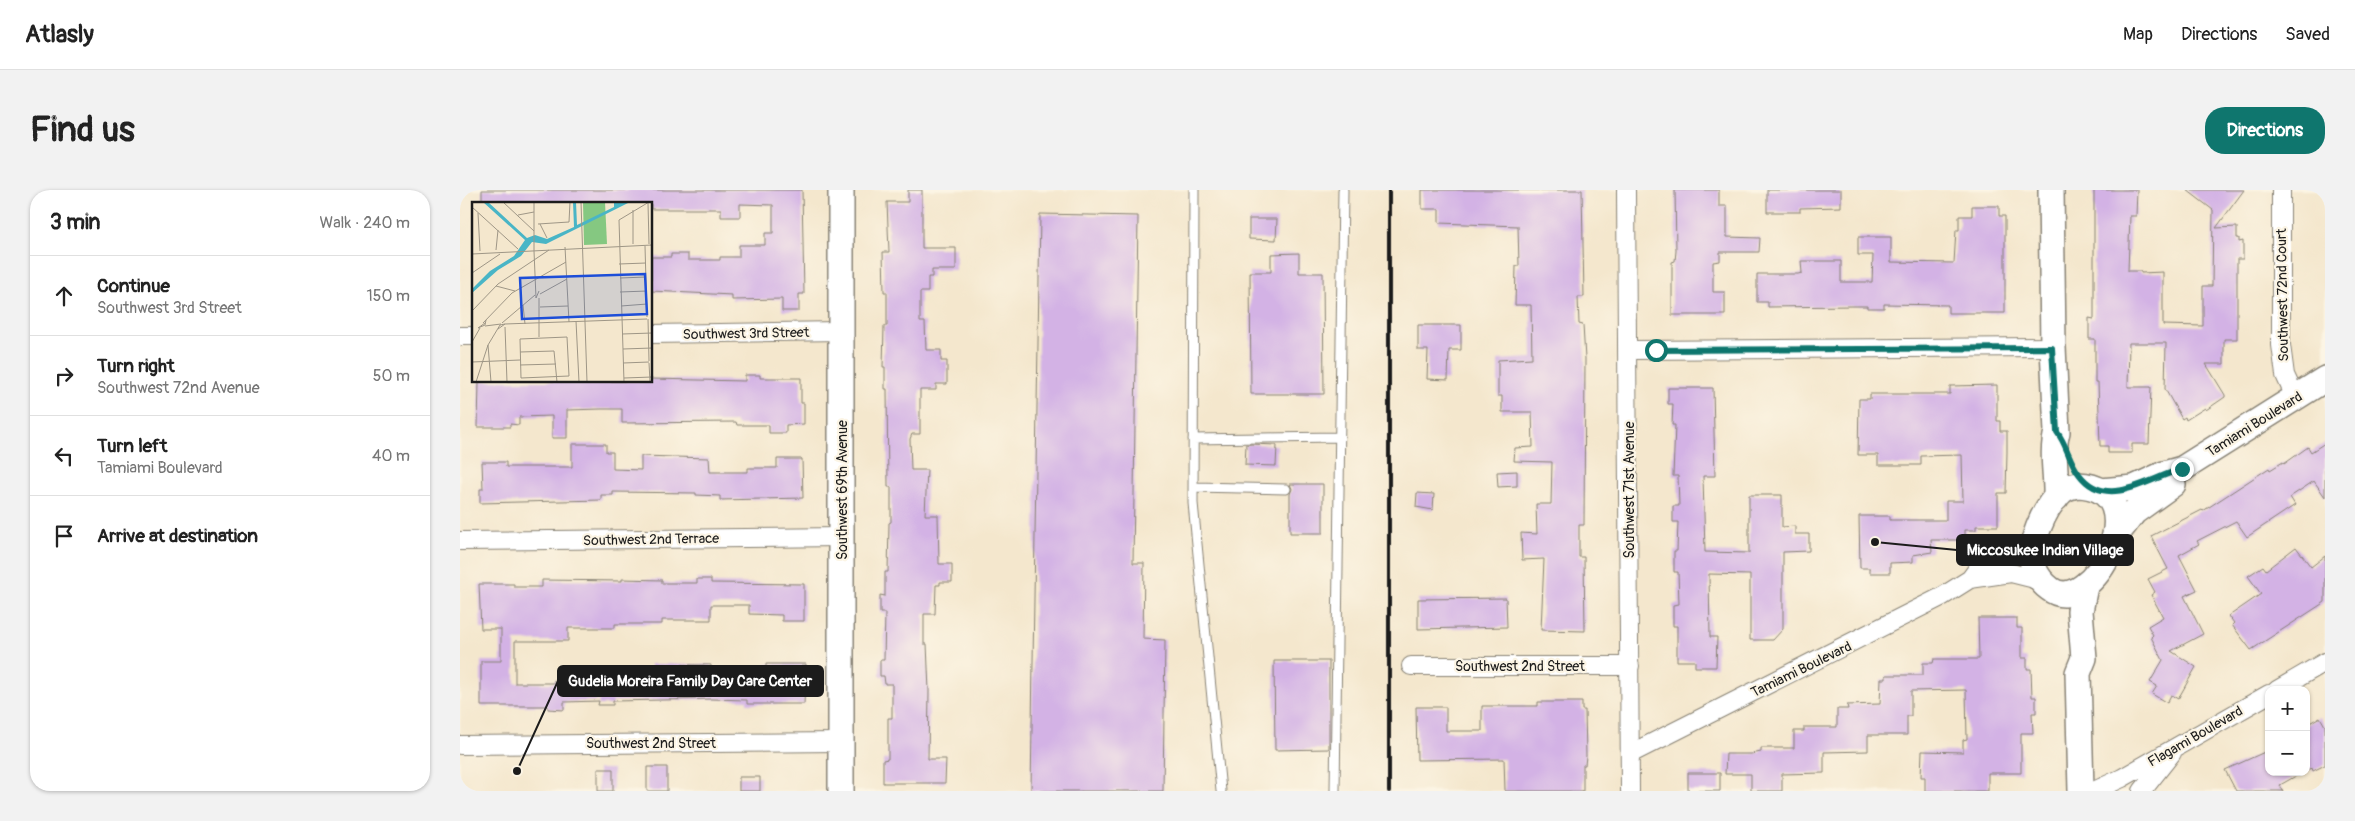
<!DOCTYPE html>
<meta charset="utf-8">
<style>
:root{--surface:#fff;--page:#f2f2f2;--text:#222;--muted:#767676;--line:#e0e0e0;--accent:#0f766e}
body{margin:0;font-family:Pangolin,sans-serif;background:var(--page);color:var(--text)}
.controls{position:absolute;right:15px;bottom:15px;display:grid;overflow:hidden;border-radius:10px;box-shadow:0 1px 4px #0004}
.controls button{width:45px;height:45px;display:grid;place-items:center;padding:0;border:0;border-bottom:1px solid var(--line);background:var(--surface);color:var(--text);font:25px sans-serif}
.stop{position:absolute;width:15px;height:15px;margin:-11px;border:4px solid #0f766e;border-radius:50%;background:#fff}
.stop.end{background:#0f766e;border-color:#fff;box-shadow:0 1px 5px #0008}
.list{margin:0;padding:0;list-style:none}
h2{display:flex;justify-content:space-between;align-items:center;height:65px;margin:0;padding:0 20px;font-size:21px}
h2 small{font-size:16px;font-weight:400;color:var(--muted)}
.list li{display:grid;grid-template-columns:32px 1fr auto;gap:15px;align-items:center;box-sizing:border-box;height:80px;padding:0 20px;border-top:1px solid var(--line)}
.list b{display:block;font-size:19px;white-space:nowrap}
.list p{margin:0;font-size:16px;white-space:nowrap;color:var(--muted)}
.list em{font-size:16px;font-style:normal;color:var(--muted)}
.icon{flex:none;width:28px;height:28px;fill:none;stroke:currentColor;stroke-width:2;stroke-linecap:round;stroke-linejoin:round}
.map{position:relative;flex:none;width:1865px;height:601px;overflow:hidden;border-radius:20px}
header{display:flex;align-items:center;gap:30px;box-sizing:border-box;height:70px;padding:0 25px;background:var(--surface);border-bottom:1px solid var(--line)}
header strong{font-size:24px}
nav{display:flex;gap:28px;margin-inline-start:auto;font-size:18px}
.intro{display:flex;align-items:center;justify-content:space-between;box-sizing:border-box;height:120px;padding:0 30px}
h1{margin:0;font-size:35px}
.button{padding:12px 22px;border-radius:20px;background:var(--accent);color:#fff;font-size:18px;font-weight:700}
main{display:flex;gap:30px;padding:0 30px}
aside{flex:1;background:var(--surface);border-radius:20px;box-shadow:0 1px 4px #0004}
.map>svg:first-child{display:block}
.building{fill:#d3b2e5}
.lines{fill:none;stroke-linecap:round;stroke-linejoin:round}
.lane-casing{stroke:#888274;stroke-width:11}
.street-casing{stroke:#888274;stroke-width:20}
.secondary-casing{stroke:#888274;stroke-width:28}
.lane{stroke:#fff;stroke-width:9}
.street{stroke:#fff;stroke-width:18}
.secondary{stroke:#fff;stroke-width:25}
.rail{stroke:#1c1c1c;stroke-width:4}
.route{stroke:#0f766e;stroke-width:6}
.labels{text-anchor:middle;stroke-width:4.5;stroke-linejoin:round;paint-order:stroke}
.street-label{font-size:14px;fill:#1c1c1c;stroke:#fcf5e5}
.inset-road{fill:none;stroke:#9e9686;stroke-width:1}
.view{fill:#1d4ed8;fill-opacity:0.15;stroke:#1d4ed8;stroke-width:2.5}
.inset-edge{fill:none;stroke:#1c1c1c;stroke-width:2.5}
.leader{fill:none;stroke:#1c1c1c;stroke-width:2}
.callout-dot{fill:#1c1c1c;stroke:#fcf5e5;stroke-width:2}
.callout{fill:#1c1c1c;stroke:#1c1c1c;stroke-width:2}
.callout-label{font-size:15px;text-anchor:middle;font-weight:bold;fill:#fff}
</style>
<header>
<strong>Atlasly</strong>
<nav><a>Map</a><a>Directions</a><a>Saved</a></nav>
</header>
<div class="intro"><h1>Find us</h1><a class="button">Directions</a></div>
<main>
<aside>
<h2>3 min<small>Walk · 240 m</small></h2>
<ul class="list">
<li><svg class="icon" aria-label="ahead" viewBox="0 0 24 24"><path d="M12 20V5M6 11l6-6 6 6"/></svg><div><b>Continue</b><p>Southwest 3rd Street</p></div><em>150 m</em></li>
<li><svg class="icon" aria-label="right" viewBox="0 0 24 24"><path d="M7 20v-9h11M14 6l5 5-5 5"/></svg><div><b>Turn right</b><p>Southwest 72nd Avenue</p></div><em>50 m</em></li>
<li><svg class="icon" aria-label="left" viewBox="0 0 24 24"><path d="M17 20v-9H6M10 6l-5 5 5 5"/></svg><div><b>Turn left</b><p>Tamiami Boulevard</p></div><em>40 m</em></li>
<li><svg class="icon" aria-label="arrive" viewBox="0 0 24 24"><path d="M6 21V4h12l-3 4 3 4H6"/></svg><div><b>Arrive at destination</b></div></li>
</ul>
</aside>
<div class="map">
<svg width="1865" height="601" viewBox="0 0 1865 601">
<rect width="100%" height="100%" fill="#fcf5e5"/>
<filter id="ink" filterUnits="userSpaceOnUse"><feTurbulence type="fractalNoise" baseFrequency=".02" numOctaves="2"/><feDisplacementMap in="SourceGraphic" scale="10" xChannelSelector="R" yChannelSelector="G"/><feConvolveMatrix kernelMatrix="1 2 1 2 8 2 1 2 1" color-interpolation-filters="sRGB"/></filter>
<filter id="wash" filterUnits="userSpaceOnUse"><feTurbulence type="fractalNoise" baseFrequency=".0096" numOctaves="4" result="noise"/><feDisplacementMap in="SourceGraphic" scale="20" xChannelSelector="R" yChannelSelector="G"/><feGaussianBlur stdDeviation="1.12" result="paint"/><feColorMatrix in="noise" values="0 0 0 0 0 0 0 0 0 0 0 0 0 0 0 0 0 1.4 0 .05"/><feComposite in="paint" operator="in"/></filter>
<g filter="url(#wash)">
<rect width="100%" height="100%" fill="#f4e7cd"/>
<g id="blocks">
<!-- building -->
<path class="building" d="M22 0H342L344 104H339V121H322V109L272 110V105L191 101V67H211V64H228V70H260V67H279V55H305V43H313V15L280 14V27H261V19H191V14H22Z
M448 0H462V58H496V80H472V87H468V102H460V132H465L466 160H481V171H487V194H476V200H460V244H452L450 249 451 280H467L465 325H478L479 374H492V392H480V395H476L475 424H464V454H467L469 501 468 569H486L485 593H423V570L428 569V528H432V494H425L424 486H420V470H424L425 423H420V405L425 406V382H428L429 333 431 332V297H428L427 199H425V177H423L424 136H427V102H424L423 62H429L427 12H448Z
M962 0H1122L1124 107H1118L1119 134 1123 135 1125 169 1124 335H1119V367H1124L1125 441 1081 440 1084 369 1062 370 1061 343 1077 344 1076 314H1091L1092 272 1054 271 1055 258 1073 257 1072 222H1042V206H1038V170L1072 168 1071 115H1055L1056 76H1059L1058 36 979 33V19H962Z
M1215 0H1259V16H1267V47L1300 48 1299 62H1260V71L1253 72V102H1265V125H1212V72L1215 71 1216 61Z
M1307 0H1381V17L1340 18V22H1307Z
M1634 0H1677L1676 26H1670L1668 81H1681V83L1703 82V135L1743 136V96H1752L1753 20 1727 0H1784L1756 38 1777 37V48H1779V52L1783 51V69H1777V149H1764V174H1746L1765 205V207L1746 220 1745 218 1726 230 1725 227 1722 229 1705 199 1706 153H1669L1668 197H1691L1689 254H1672V263H1648V256H1640L1638 192H1635V149H1629V128L1634 129Z
M1512 16H1539V26H1545V123H1488V115L1424 114V118H1407V116H1393L1308 117V112H1297V84H1338L1342 83 1341 71H1381V92H1412L1413 65H1398V47H1431V72L1494 73 1496 40H1499V26H1512Z
M580 24 678 26 673 373H684L683 449 705 450 703 601H571Z
M789 29H817L816 50 789 49Z
M839 63V83H863L864 204H791L790 82H811V64Z
M958 135H1001V160H989L988 190 967 189 968 160H958Z
M285 185H300V188H341V213H344V234L326 235V243H309V235H277L276 232 162 233V219H141L107 220V248H92V226L59 227V235L50 234V237H18L19 191H191V189L285 191Z
M1537 195V231H1540V241H1547V262L1546 303H1538V336H1516V340H1505V350H1471L1472 362 1453 365V372L1430 373V383H1410V378H1400L1399 326H1430V330H1486V311H1503L1502 265 1461 266V275H1418V265H1398L1399 209H1410V204H1490V196Z
M1208 198H1253L1255 286H1243L1245 362 1289 363V305H1322V337L1335 336V344H1349V361L1323 362V439L1313 450H1290V385L1249 384 1250 447H1257L1256 477H1235V471H1217V436H1213V415L1219 414 1218 382H1214V361H1217L1218 332H1213V316H1219L1218 286H1213L1215 235H1212L1213 214H1208Z
M1865 253V307L1854 291 1830 307 1835 315 1787 347 1776 331 1737 351 1739 354 1719 365 1737 400 1724 406 1743 444 1711 461 1736 477 1718 509 1711 505 1707 513 1692 504 1697 496 1690 492 1703 470 1691 447 1693 445 1688 436 1703 427 1691 405 1695 402 1688 389 1708 379 1691 346 1742 320 1743 321 1809 278 1810 280 1823 272 1824 274 1848 257 1851 262Z
M112 254H146V262H153V279L181 280V266L249 268 250 282H288V278H317V269H342L343 308 260 310V306L236 305V303L153 302V305H141V310L20 313V299H23L22 272H46V277H112Z
M791 254 817 255 816 276 785 275 786 255Z
M1057 281V296L1038 297 1037 282Z
M830 294H863V343H830V304L832 299Z
M957 303 974 304 973 320 956 317Z
M1836 357 1851 377 1865 366V412L1791 460 1772 435 1774 433 1769 426 1801 404 1788 386 1803 376 1806 380Z
M162 389 202 390V393H237V389H251V393L344 394V431H322V425L289 424V415H251V430H202V434H155V438H108V451H55V493H94V490L133 489V481L191 479V474L251 475V487H290V478H306V474H346L344 514H287V510L251 509 153 511V515H138L139 511 104 512V520L88 519V516H21V471H41V439H21L19 394H54V397H82V390L162 391Z
M1046 408 1047 437 958 439V409Z
M1518 428H1557V438H1562V468H1567V479H1571L1572 507H1576V523H1572L1573 543H1561V583H1528V601H1465V587H1461L1462 561 1503 562V550L1507 549 1506 500 1451 501V526H1447V545H1408V561L1364 562V583L1322 584V601H1291V584H1265L1266 564H1291L1301 562V558H1334V541H1344V537H1377V519H1388L1387 515 1420 514 1421 489H1426V485H1463V473H1473L1474 469H1519Z
M814 471H869V559L815 560Z
M1078 512H1122V520H1125L1126 566 1125 575H1123V601H1045L1044 569 957 570 956 517H986V541H1022V516H1078Z
M1860 527 1865 536V575L1853 581 1852 578 1846 580V535Z
M1809 560V582H1843L1820 595 1823 601H1776L1765 580Z
M187 577H207V601H187Z
M138 579H153V601H138Z
M1228 583H1260V601H1228Z
M279 587H300V601H279Z"/>
</g>
</g>
<g filter="url(#ink)">
<use href="#blocks" fill-opacity="0" stroke="#888274" stroke-width="1"/>
<g class="lines">
<!-- lane casing -->
<g class="lane-casing">
<path id="lane" d="M734 0 733 313 761 601
M733 249 879 247
M733 297 826 299
M875 601 883 0"/>
</g>
<!-- street casing -->
<g class="street-casing">
<path id="street" d="M1166 0 1170 601
M1821 0V155L1825 185 1836 209
M191 144 382 141
M0 146H14
M1169 160 1593 157
M0 351 382 347
M1510 389 1551 383 1579 390
M951 476H1170
M1817 500 1865 472
M0 555 381 552
M1170 564 1483 406 1510 389 1521 374 1561 362 1574 352
M1634 601 1662 588 1809 504
M1682 601 1712 563"/>
</g>
<!-- secondary casing -->
<g class="secondary-casing">
<path id="secondary" d="M381 0V601
M1591 0 1593 157 1597 242C1591 263 1597 286 1596 308
M1618 295C1700 298 1631 431 1590 399 1582 393 1577 387 1574 378 1566 357 1585 316 1601 302 1606 297 1612 296 1618 295Z
M1641 301 1674 298 1704 284 1722 279 1865 189
M1654 348 1674 322 1713 294
M1621 601 1618 483 1624 468 1620 421 1625 396"/>
</g>
<!-- lane -->
<use href="#lane" class="lane"/>
<!-- street -->
<use href="#street" class="street"/>
<!-- secondary -->
<use href="#secondary" class="secondary"/>
<!-- rail -->
<path class="rail" d="M929 0V601"/>
</g>
</g>
<g class="lines" filter="url(#ink)">
<!-- route -->
<path class="route" d="M1196 160 1592 158 1597 242C1607 255 1609 271 1619 284 1646 321 1689 288 1722 279"/>
</g>
<g class="labels">
<!-- street labels -->
<g class="street-label">
<text transform="translate(1822 105) rotate(-91)" y="5">Southwest 72nd Court</text>
<text transform="translate(286 143) rotate(-1)" y="5">Southwest 3rd Street</text>
<text transform="translate(1794 234) rotate(-32)" y="5">Tamiami Boulevard</text>
<text transform="translate(382 300) rotate(-90)" y="5">Southwest 69th Avenue</text>
<text transform="translate(1169 300) rotate(-90)" y="5">Southwest 71st Avenue</text>
<text transform="translate(191 349) rotate(-1)" y="5">Southwest 2nd Terrace</text>
<text x="1060" y="481">Southwest 2nd Street</text>
<text transform="translate(1341 479) rotate(-26)" y="5">Tamiami Boulevard</text>
<text transform="translate(1735 546) rotate(-30)" y="5">Flagami Boulevard</text>
<text x="191" y="558">Southwest 2nd Street</text>
</g>
</g>
<!-- overview -->
<g transform="translate(12 12)">
<rect width="180" height="180" fill="#f4e7cd"/>
<path d="M111 0H133L135 42 112 43Z" fill="#85c881"/>
<path d="M11 0H16L55 36 63 33 75 37 102 25 101 0H104L105 23 142 5V0H158L74 42 60 40 49 54 26 68 0 91V87L18 69 42 54 53 38Z" fill="#49b5c6"/>
<path class="inset-road" d="M31 0 62 29M109 0 115 180M176 1 177 42M0 5 46 47M161 8V42M6 11 8 49M46 13 62 10M66 22 97 20 98 0M68 22 75 36M173 44 175 115M93 45 97 120M24 48 26 28M62 49 64 96 67 89M62 49V0M0 52 180 43M147 62 174 61M0 71 28 52M148 76 174 75M24 84 43 89M148 90 175 89M68 92 95 77M67 96V135M51 103 53 122M149 104 175 102M68 105 96 104M0 109 26 82 77 48M176 117 177 159M104 119 107 180M11 121 40 91 94 60M13 121 6 126 13 123 14 118M30 121 63 93M33 122 175 117M13 124 29 122M33 125 35 180M150 132 180 131M95 135 97 174 49 176 48 137ZM0 140 8 126M16 143 19 180M151 147 180 146M48 150 82 149 85 180M0 160 48 158M151 161 177 160M177 161 178 180M48 163 84 162M152 176 180 175M4 180 16 143 28 123 33 122 26 127M152 180 147 18 177 0"/>
<path class="view" d="M173 72 175 112 50 117 48 76Z"/>
<rect width="180" height="180" class="inset-edge"/>
</g>
<!-- callouts -->
<path class="leader" d="M1415 352L1497 360M57 581L98 491"/>
<g class="callout-dot">
<circle cx="1415" cy="352" r="5"/>
<circle cx="57" cy="581" r="5"/>
</g>
<g class="callout">
<rect x="1497" y="345" width="176" height="30" rx="5"/>
<rect x="98" y="476" width="265" height="30" rx="5"/>
</g>
<g class="callout-label">
<text x="1585" y="365">Miccosukee Indian Village</text>
<text x="230" y="496">Gudelia Moreira Family Day Care Center</text>
</g>
</svg>
<div class="controls">
<button>+</button>
<button>−</button>
</div>
<div class="stop" style="left:1196px;top:160px"></div>
<div class="stop end" style="left:1722px;top:279px"></div>
</div>
</main>
